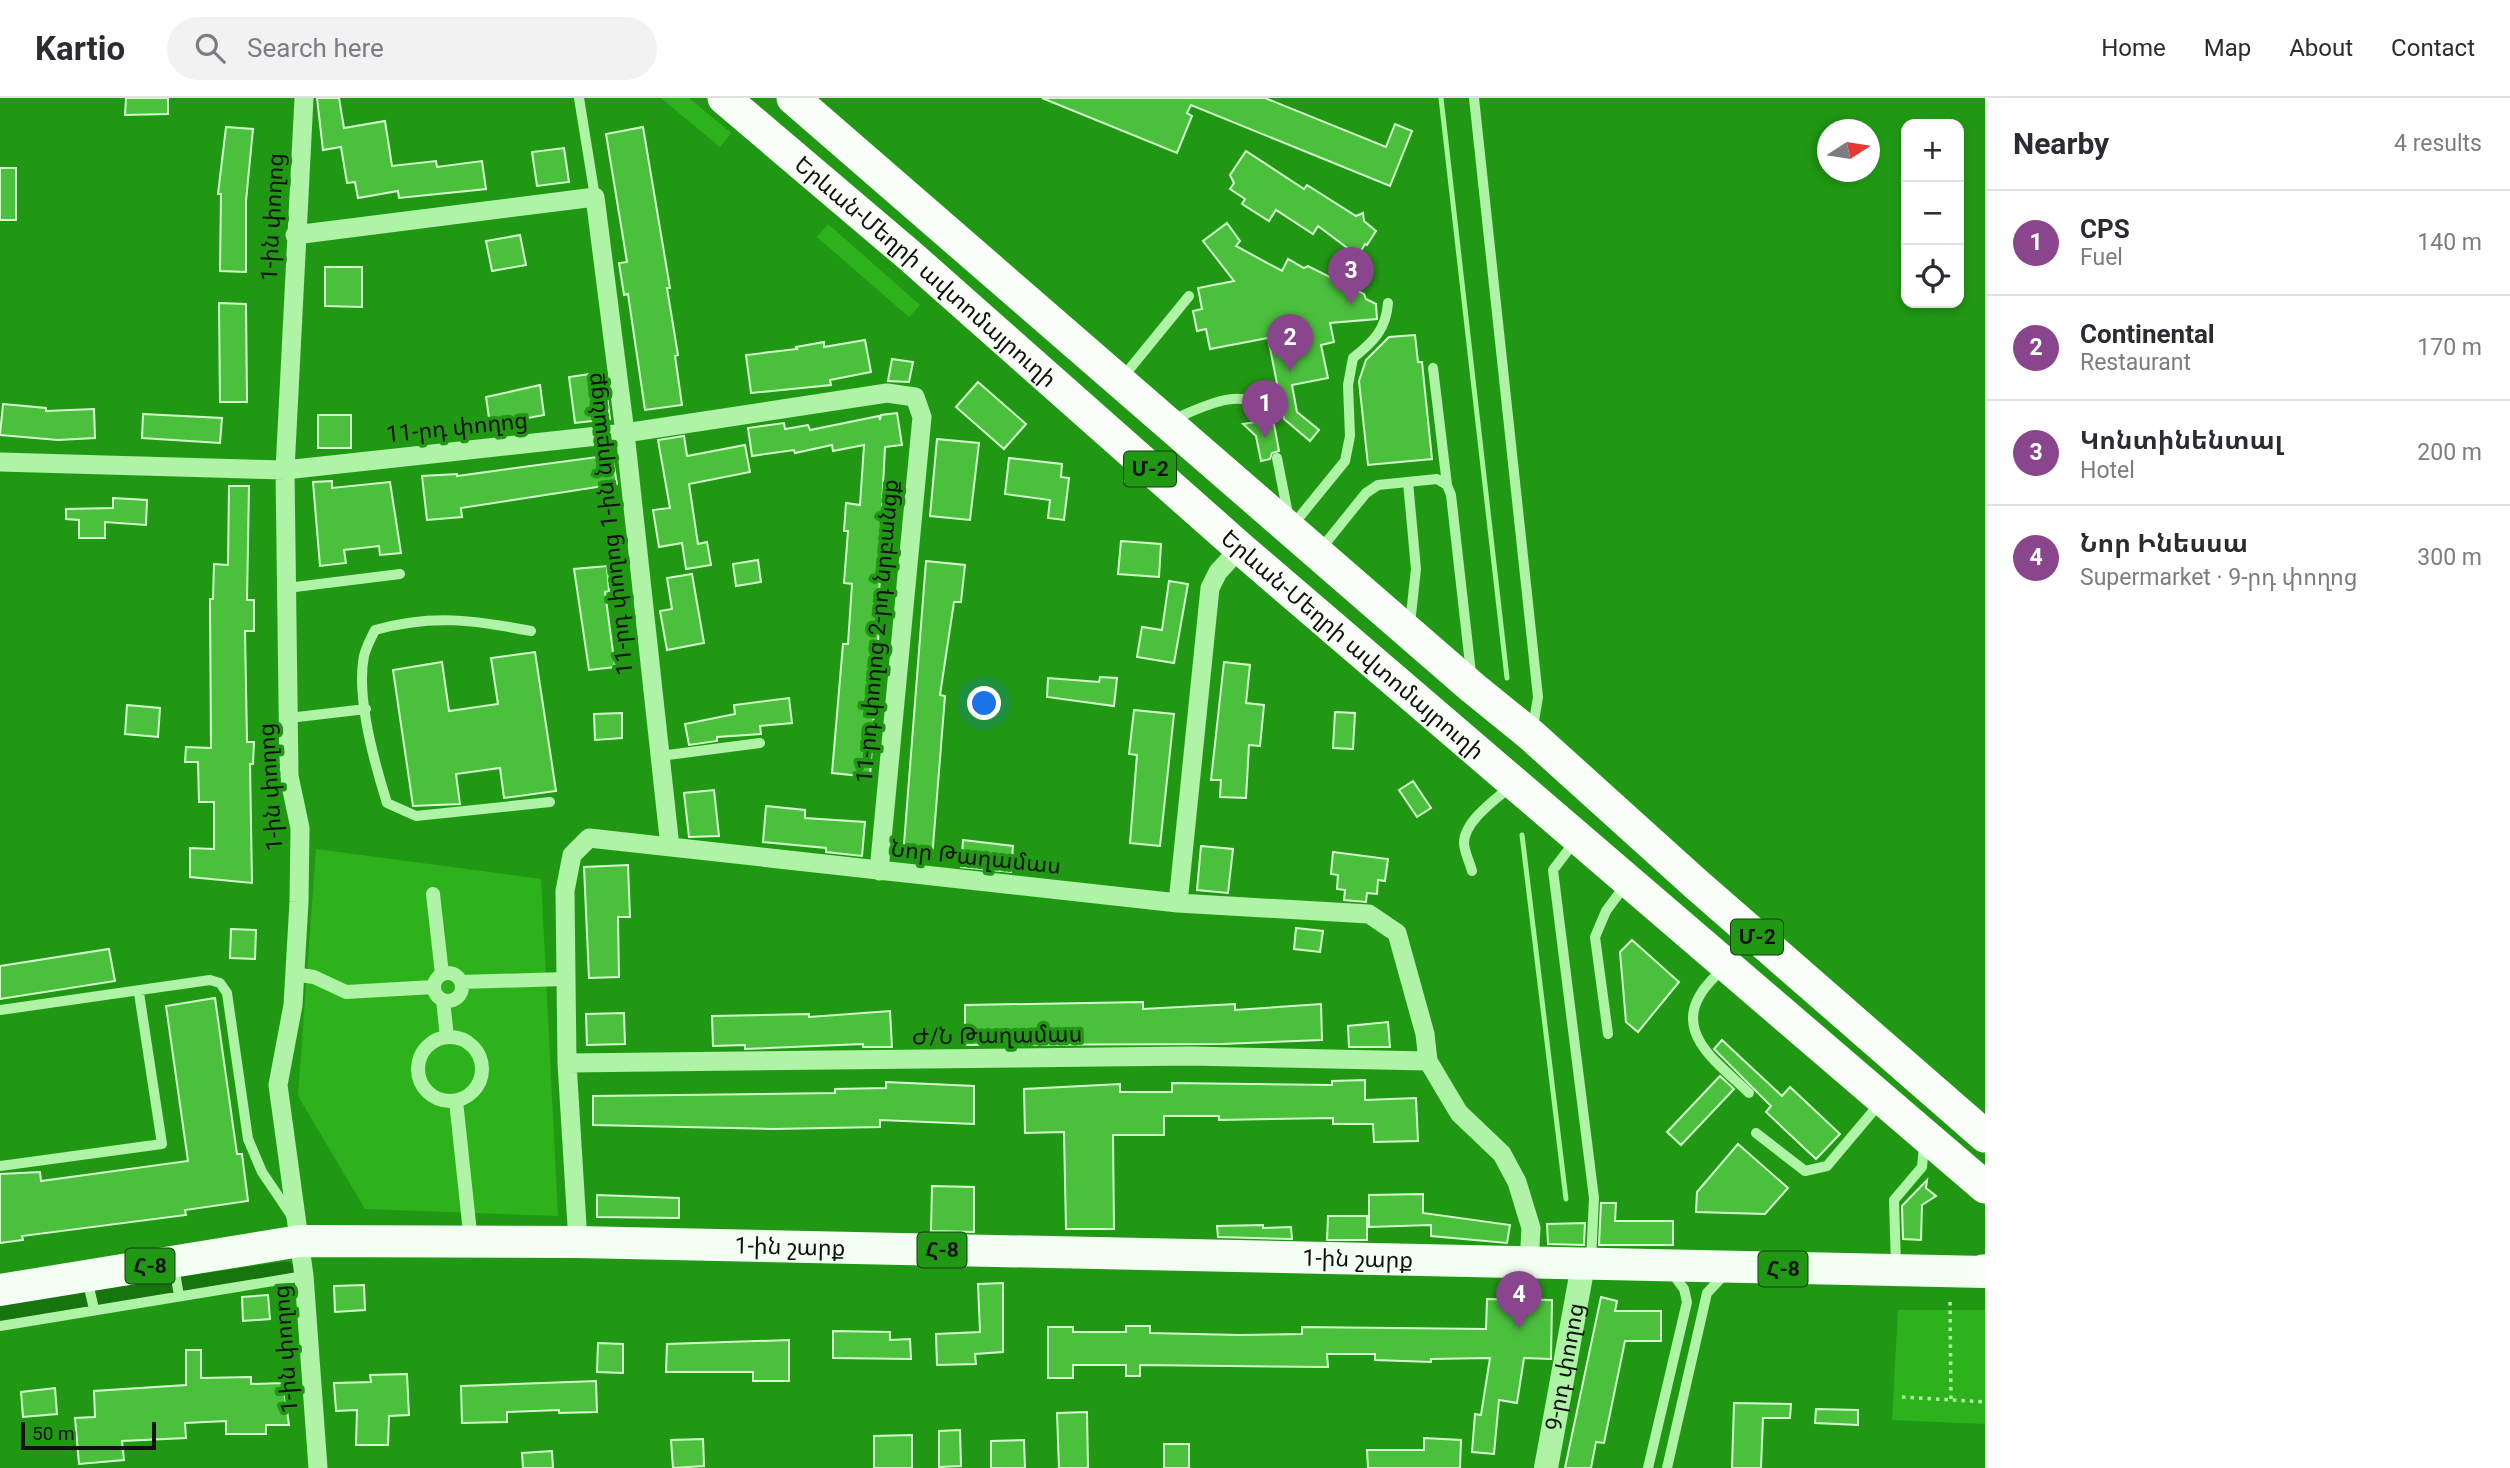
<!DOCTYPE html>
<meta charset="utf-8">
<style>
:root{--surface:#fff;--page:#f2f2f3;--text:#2b2b33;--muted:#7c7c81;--line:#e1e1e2;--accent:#8a468c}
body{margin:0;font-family:Roboto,"Noto Sans Armenian",sans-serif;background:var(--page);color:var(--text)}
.controls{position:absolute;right:21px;top:21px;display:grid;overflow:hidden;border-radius:14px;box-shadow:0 4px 10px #0003}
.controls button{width:63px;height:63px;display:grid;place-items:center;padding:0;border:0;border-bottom:2px solid var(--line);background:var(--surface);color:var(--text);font:35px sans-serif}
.compass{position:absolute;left:1817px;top:21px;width:63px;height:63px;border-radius:50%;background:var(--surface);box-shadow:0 4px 10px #0003;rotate:78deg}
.scale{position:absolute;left:21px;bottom:18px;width:135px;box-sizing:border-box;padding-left:7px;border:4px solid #111;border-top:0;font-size:19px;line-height:24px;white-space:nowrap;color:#111;-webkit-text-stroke:5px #219814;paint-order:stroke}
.you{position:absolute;left:985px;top:606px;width:24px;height:24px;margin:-18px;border:5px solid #fff;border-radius:50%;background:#1a73e8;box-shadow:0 0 0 10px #1a73e833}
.badge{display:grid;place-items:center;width:46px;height:46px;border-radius:50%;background:var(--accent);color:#fff;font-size:23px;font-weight:700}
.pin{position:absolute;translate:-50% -58px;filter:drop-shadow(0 2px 4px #0008)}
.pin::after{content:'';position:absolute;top:37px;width:24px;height:21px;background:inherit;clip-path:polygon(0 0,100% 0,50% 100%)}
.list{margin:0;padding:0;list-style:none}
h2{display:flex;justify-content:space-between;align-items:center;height:91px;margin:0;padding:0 28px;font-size:30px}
h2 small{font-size:23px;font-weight:400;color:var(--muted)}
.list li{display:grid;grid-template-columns:46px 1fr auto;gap:21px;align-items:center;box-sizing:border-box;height:105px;padding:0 28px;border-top:2px solid var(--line)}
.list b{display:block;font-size:26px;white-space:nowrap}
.list p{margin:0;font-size:23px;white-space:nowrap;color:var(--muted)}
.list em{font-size:23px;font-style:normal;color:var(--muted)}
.icon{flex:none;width:38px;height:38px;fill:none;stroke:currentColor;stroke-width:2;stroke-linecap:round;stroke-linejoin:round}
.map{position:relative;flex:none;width:1985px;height:1370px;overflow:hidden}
header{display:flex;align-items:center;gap:42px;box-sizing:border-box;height:98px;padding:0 35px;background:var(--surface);border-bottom:2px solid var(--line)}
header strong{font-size:33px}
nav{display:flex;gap:38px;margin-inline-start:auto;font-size:24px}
.search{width:490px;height:63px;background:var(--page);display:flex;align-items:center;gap:18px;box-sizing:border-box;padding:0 24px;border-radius:38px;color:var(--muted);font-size:26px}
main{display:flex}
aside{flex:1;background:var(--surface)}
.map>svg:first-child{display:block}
.green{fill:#2db21c}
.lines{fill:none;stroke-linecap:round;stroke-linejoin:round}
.stream{stroke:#a4f599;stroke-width:5}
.canal{stroke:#16750c;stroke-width:19}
.building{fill:#4bc03d;stroke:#d4fdce;stroke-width:2}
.path{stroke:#aff3a6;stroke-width:3.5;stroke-dasharray:3.5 5;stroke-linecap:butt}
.service{stroke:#aff3a6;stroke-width:10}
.pedestrian{stroke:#aff3a6;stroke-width:14}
.minor{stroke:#aff3a6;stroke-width:19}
.tertiary{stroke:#aff3a6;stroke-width:24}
.primary{stroke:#f3fff2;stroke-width:32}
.trunk{stroke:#f9fff8;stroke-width:33}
.labels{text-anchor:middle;stroke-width:7;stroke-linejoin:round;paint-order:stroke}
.shield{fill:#219814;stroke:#163a12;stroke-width:2}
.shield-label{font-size:21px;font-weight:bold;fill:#111}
.street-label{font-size:23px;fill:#111;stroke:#219814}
</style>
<header>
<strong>Kartio</strong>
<div class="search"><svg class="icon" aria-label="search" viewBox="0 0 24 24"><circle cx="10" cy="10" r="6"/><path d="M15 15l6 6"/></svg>Search here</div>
<nav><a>Home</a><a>Map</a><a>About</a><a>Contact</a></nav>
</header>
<main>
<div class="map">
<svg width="1985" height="1370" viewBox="0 0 1985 1370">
<rect width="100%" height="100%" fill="#219814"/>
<!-- green -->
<path class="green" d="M661 0H689L731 35 720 49Z
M828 126 920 207 909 219 817 139Z
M316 751 541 781 558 1118 365 1111 298 998Z
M1898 1212H1985V1326L1892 1322Z"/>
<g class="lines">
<!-- stream -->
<path class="stream" d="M1441 0 1507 580
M1522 737 1566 1101"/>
<!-- canal -->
<path class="canal" d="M182 1188 286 1173
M98 1198 170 1190
M0 1215 80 1201"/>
</g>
<!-- building -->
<path class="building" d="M126 0H168V16L125 17Z
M317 0H339L344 30 385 23 392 68 436 63 437 69 482 63 486 91 399 100 398 93 358 100 355 84 347 85 341 49 323 52Z
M1042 0H1265L1386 49 1395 26 1412 33 1390 88 1191 7 1187 15 1192 18 1177 55Z
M226 29 253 31 246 103V174L220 173 221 96H218Z
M643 29 670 190H667L678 257 675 258 682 307 645 312 628 196 624 197 619 165 627 164 606 36Z
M564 50 569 84 537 88 532 54Z
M1246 53 1304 91 1307 87 1356 118 1363 115 1364 123 1376 133 1367 147 1365 146 1358 158 1318 128 1313 136 1276 112 1269 123 1242 106 1245 101 1230 91 1234 85 1230 77Z
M0 70H16V122H0Z
M1227 125 1240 143 1236 148 1282 173 1288 161 1304 170 1308 168 1364 196 1366 201 1376 206 1377 221 1330 225 1334 244 1321 247 1328 280 1292 287 1297 314 1319 332 1310 343 1284 321 1268 240 1210 251 1206 231 1197 233 1193 213 1202 211 1198 190 1234 183 1203 143Z
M520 137 526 167 492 173 486 143Z
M325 169H362V209L325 208Z
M219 205 246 206 247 304H220Z
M1415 237 1418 264H1422L1432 361 1368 367 1359 283 1366 262 1389 239Z
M865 242 871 274 830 282 831 287 751 295 746 257 797 251 796 249 824 244V249Z
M892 261 913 264 909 284 888 283Z
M604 274 610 321 575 325 569 279Z
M978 284 1026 326 1004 351 956 309Z
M540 287 544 317 490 327 486 299Z
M3 306 46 310V313L94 311 95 340 58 342 0 337Z
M897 315 902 347 885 349 882 409H888L877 511 880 512 870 679 832 675 843 546H848L852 486 844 485 848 433H844L846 405 860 407 864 347 833 353 832 347 795 355 794 352 752 358 748 330 784 325 785 331 808 327 810 332 879 318 880 322 881 317Z
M143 316 222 320 220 345 142 340Z
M318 317H351V350H318Z
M1262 323 1266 328 1274 326 1279 353 1272 355 1270 361 1261 363 1256 338 1243 326Z
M684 338 687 358 745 347 750 374 689 386 698 446 707 444 711 467 686 471 682 445 659 449 653 412 670 410 658 342Z
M937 341 979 345 970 422 930 418Z
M612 357 617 386 461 410 462 419 427 422 422 378 457 376V378Z
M1009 360 1062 366 1061 379 1069 380 1064 422 1048 420 1050 402 1005 396Z
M332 383V390L390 384 401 455 380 457 379 448 344 452 346 465 320 468 313 384Z
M229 388H249L247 502H254V533H245L247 644H254L253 666H250L252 785 190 779V750L214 751V704H199L198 664H185L186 649 211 650 210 501H213L214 466 228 467Z
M113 400 147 402 146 427 105 424V440H79V422L66 421V411L113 410Z
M1121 443 1161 446 1159 479 1118 476Z
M758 462 761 484 736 488 733 466Z
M926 463 965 467 961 504H954L940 597 945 598 932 761 903 759Z
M607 468 609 493 605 494 615 569 589 572 574 471Z
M692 476 704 545 667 552 660 513 672 511 667 480Z
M1169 483 1188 486 1174 565 1137 559 1142 529 1162 532Z
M535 554 556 693 504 700 500 670 456 676 460 706 413 708 393 572 442 564 449 613 498 606 491 560Z
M1224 564 1250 567 1246 605 1264 607 1260 648 1249 647 1246 700 1220 699 1221 682H1211Z
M1100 579 1117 580 1114 608 1047 599 1048 580 1099 584Z
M789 600 792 625 760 628 761 636 717 639V643L689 647 685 626 735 616 734 607Z
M127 607 160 610 158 639 125 636Z
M1134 612 1174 616 1160 748 1130 745 1137 657 1129 656Z
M1335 614 1355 615 1353 651 1333 650Z
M622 615V640L595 642 594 616Z
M1413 683 1431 710 1417 719 1399 692Z
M714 692 719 738 689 739 684 695Z
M766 708 805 712V720L865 724 862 758 826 754V750L763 744Z
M963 742 1013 748 1011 774 961 769Z
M1201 748 1233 751 1228 795 1197 792Z
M1333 754 1388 761 1385 783 1378 782 1377 796 1367 795 1366 804 1344 802 1345 792 1337 791 1338 777 1331 776Z
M628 767 630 819H618L619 879 589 880 584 769Z
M1296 830 1323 833 1320 854 1294 851Z
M231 831 256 832 255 861 230 860Z
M1632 842 1679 884 1638 934 1626 924 1620 854Z
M109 851 115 883 0 901V868Z
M215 900 237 1056H242L248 1103 185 1112 186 1117 22 1138 23 1142 0 1145V1076L40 1074 41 1083 188 1063 166 908Z
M1143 904V911L1235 906V912L1321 906 1322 942 1222 946 965 947V907Z
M890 913 892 949H863V946L745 951V947L713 948 712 918 809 916V919Z
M624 915 625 946 587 947 586 916Z
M1388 924 1390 949H1349L1348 928Z
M1722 942 1782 998 1790 989 1840 1036 1816 1061 1766 1014 1771 1008 1714 951Z
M1720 978 1734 991 1681 1047 1667 1034Z
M1365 982V1002L1416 1000 1418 1043 1374 1044 1373 1026H1333V1020L1219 1022V1018H1164V1037H1113L1114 1131H1066L1064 1034 1025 1035 1024 991 1120 986V994H1172V985L1332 987V983Z
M886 984 974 988V1026L880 1022V1029L773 1031 593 1027V998L835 995V991L886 990Z
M1738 1046 1788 1090 1765 1116 1696 1114 1697 1094Z
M1927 1082 1926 1090 1936 1098 1922 1107 1921 1142 1903 1141 1902 1108Z
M932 1088 974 1089V1134L931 1133Z
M1423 1096V1115L1510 1127 1507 1145 1431 1138V1127L1369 1129V1097Z
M597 1097 679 1100V1120L597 1119Z
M1601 1105H1616L1615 1123H1673V1147H1599Z
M1328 1118H1367V1142H1327Z
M1585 1125 1584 1147 1548 1146 1547 1126Z
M1263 1127V1130L1291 1129 1292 1141 1218 1139 1217 1128Z
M1003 1185V1254L975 1256 976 1266 937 1267 936 1236 980 1234 978 1186Z
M364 1187 365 1212 335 1214 334 1188Z
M268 1197 270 1221 243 1223 242 1199Z
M1601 1199 1617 1203 1615 1213H1661V1243H1625L1604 1345 1596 1344 1591 1370H1565Z
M1487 1201 1552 1202 1551 1261 1524 1260 1517 1305 1499 1302 1494 1356 1472 1354 1475 1316 1481 1317 1490 1260 1431 1261V1264L1375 1262V1256H1327L1328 1269 1140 1267V1278H1126V1267H1073V1280H1048V1229H1073V1234H1126V1228H1150V1235L1240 1237 1302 1236V1229L1486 1231Z
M833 1233 890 1234V1242L910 1241 911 1261 833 1260Z
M789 1242V1283H753V1274H666L667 1246Z
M598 1245 623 1246V1275L597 1274Z
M186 1252H201V1280L251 1279V1286L283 1285 289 1327H266V1336H226V1323L185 1325 186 1340 122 1343 124 1362 79 1366 75 1320 95 1319 94 1293 186 1287Z
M407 1276 409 1317 389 1318 388 1347H356L357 1312 336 1313 334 1285 371 1284 370 1277Z
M596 1283 597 1314 559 1315V1312L507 1314V1324L462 1325 461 1288Z
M55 1290 57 1316 23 1319 21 1294Z
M1734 1305 1791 1306 1790 1320H1763L1761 1370H1732Z
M1816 1311 1858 1312V1327L1815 1325Z
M1087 1314 1088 1370H1059L1057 1315Z
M960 1332 961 1368 939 1369V1333Z
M912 1337V1370H874V1338Z
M1424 1340 1461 1342 1460 1370H1368L1367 1352H1424Z
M703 1341 704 1368 673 1370 671 1342Z
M1024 1342 1025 1370H991V1343Z
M1164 1346H1189V1370H1164Z
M552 1353 553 1370H523L522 1355Z"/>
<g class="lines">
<!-- path -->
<path class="path" d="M1950 1204 1951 1302
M1902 1299 1985 1304"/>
<!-- service -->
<path class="service" d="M579 0 595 99
M1474 0 1538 599 1533 629
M1433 270 1447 387
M1123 279 1189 198
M1174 321C1203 309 1238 289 1266 310L1269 321
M1277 360 1288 416
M1408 384 1416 471 1410 526
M1293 427 1345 363 1350 338 1348 287 1353 260C1373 244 1386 232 1388 205
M1320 452 1366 395 1378 387 1437 381 1447 387 1451 397 1471 575
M287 490 400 476
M531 533C474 522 432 516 375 532 371 540 366 549 364 558 356 598 375 667 387 705L416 718 550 704
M289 620 366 611
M660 658 760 645
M1575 743 1553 772 1594 1100 1591 1162
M1472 773C1470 765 1464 753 1464 745 1464 723 1496 701 1511 688
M1723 870C1715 879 1704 888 1699 899 1676 939 1724 970 1749 995
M0 912 210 882 220 885 227 895 248 1041 262 1074 291 1117
M1608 936 1595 839 1606 813 1626 786
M1756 1035 1805 1073 1827 1068 1880 1005
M0 1068 162 1046 139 895
M174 1168 179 1198
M1896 1168 1894 1102 1922 1069 1924 1048
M87 1181 94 1211
M0 1228 304 1178
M1648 1370 1687 1204 1684 1191 1672 1175
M1667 1370 1707 1195 1725 1176"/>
<!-- pedestrian -->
<path class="pedestrian" d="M433 796 442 876
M434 889a14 14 0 1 1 28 0a14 14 0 1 1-28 0Z
M293 876 314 879 346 894 434 889
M461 884 565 881
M443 902 447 939
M418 971a32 32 0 1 1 64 0a32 32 0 1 1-64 0Z
M456 1003 471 1144"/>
<!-- minor -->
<path class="minor" d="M304 0 285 372 289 678 300 730 299 804 293 907 278 987 304 1178 318 1370
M295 137 595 99 625 335 670 749
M0 364 285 372 625 335 887 295 915 299 922 319 879 773
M1178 805 1210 490 1218 474 1240 450
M567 965 1190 958 1428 963
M578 1144 567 965 565 793 572 757 589 740 1178 805 1369 816 1397 835 1425 936 1428 963 1459 1015 1502 1056 1517 1084 1531 1130 1529 1166"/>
<!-- tertiary -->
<path class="tertiary" id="s1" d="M1546 1370 1583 1167"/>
<!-- primary -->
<path class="primary" id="s2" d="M0 1192 300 1143 578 1144 1985 1174"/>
<!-- trunk -->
<g class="trunk">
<path id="s3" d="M724 0 909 157 1240 450 1985 1089"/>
<path d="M793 0 1473 590 1531 637 1696 786 1985 1038"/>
<path d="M1983 1173H1985"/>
</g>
</g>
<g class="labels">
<!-- shield labels -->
<g class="shield">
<rect x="1124" y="353.5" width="52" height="35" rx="5"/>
<rect x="1731" y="821.5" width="52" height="35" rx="5"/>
<rect x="917.5" y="1134.5" width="49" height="35" rx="5"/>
<rect x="125.5" y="1150.5" width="49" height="35" rx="5"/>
<rect x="1758.5" y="1153.5" width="49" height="35" rx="5"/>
</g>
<g class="shield-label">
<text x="1150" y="378">Մ-2</text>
<text x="1757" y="846">Մ-2</text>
<text x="942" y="1159">Հ-8</text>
<text x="150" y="1175">Հ-8</text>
<text x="1783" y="1178">Հ-8</text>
</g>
<!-- street labels -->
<g class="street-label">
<text transform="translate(272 119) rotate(-87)" y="8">1-ին փողոց</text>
<text dy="8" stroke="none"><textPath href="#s3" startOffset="266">Երևան-Մեղրի ավտոմայրուղի</textPath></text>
<text transform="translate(457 329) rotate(-6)" y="8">11-րդ փողոց</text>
<text transform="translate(609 426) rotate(-96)" y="8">11-րդ փողոց 1-ին նրբանցք</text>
<text transform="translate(877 533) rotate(-85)" y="8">11-րդ փողոց 2-րդ նրբանցք</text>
<text dy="8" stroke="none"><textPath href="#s3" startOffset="833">Երևան-Մեղրի ավտոմայրուղի</textPath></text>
<text transform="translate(270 689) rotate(-94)" y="8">1-ին փողոց</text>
<text transform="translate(976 759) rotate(6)" y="8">Նոր Թաղամաս</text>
<text transform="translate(997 937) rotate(-1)" y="8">Ժ/Ն Թաղամաս</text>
<text dy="8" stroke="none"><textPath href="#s2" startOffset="794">1-ին շարք</textPath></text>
<text dy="8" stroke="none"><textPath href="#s2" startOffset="1362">1-ին շարք</textPath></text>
<text transform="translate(285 1251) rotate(-94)" y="8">1-ին փողոց</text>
<text dy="8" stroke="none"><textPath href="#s1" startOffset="103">9-րդ փողոց</textPath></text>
</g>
</g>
</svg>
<div class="controls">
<button>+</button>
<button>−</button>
<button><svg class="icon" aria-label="locate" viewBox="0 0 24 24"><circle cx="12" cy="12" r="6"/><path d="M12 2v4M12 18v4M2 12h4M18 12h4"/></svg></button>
</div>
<svg class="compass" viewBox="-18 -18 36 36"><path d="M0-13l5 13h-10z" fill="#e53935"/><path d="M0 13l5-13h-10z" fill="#7c7c81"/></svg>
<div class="scale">50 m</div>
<div class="you"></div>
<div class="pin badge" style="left:1265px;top:340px">1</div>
<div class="pin badge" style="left:1290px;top:274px">2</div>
<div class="pin badge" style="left:1351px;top:207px">3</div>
<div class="pin badge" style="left:1519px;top:1231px">4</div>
</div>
<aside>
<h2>Nearby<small>4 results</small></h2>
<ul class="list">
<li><span class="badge">1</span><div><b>CPS</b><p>Fuel</p></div><em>140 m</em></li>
<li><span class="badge">2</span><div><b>Continental</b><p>Restaurant</p></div><em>170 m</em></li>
<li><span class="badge">3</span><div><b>Կոնտինենտալ</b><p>Hotel</p></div><em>200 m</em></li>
<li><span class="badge">4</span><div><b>Նոր Ինեսսա</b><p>Supermarket · 9-րդ փողոց</p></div><em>300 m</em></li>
</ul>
</aside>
</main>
